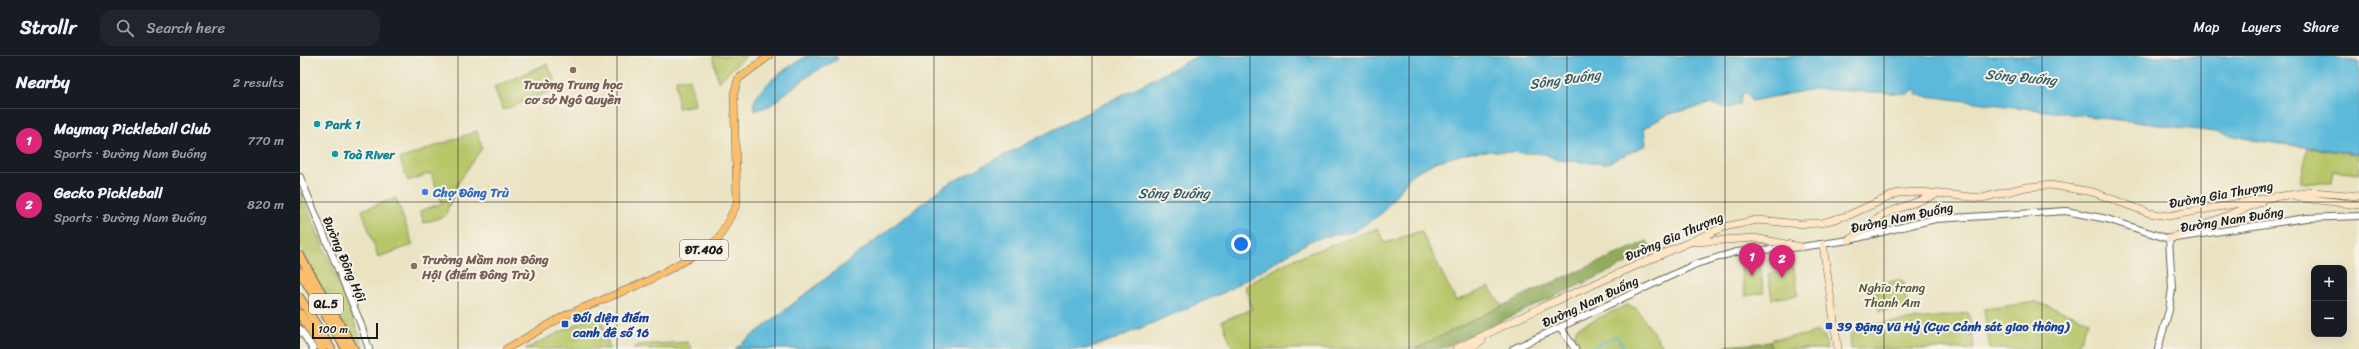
<!DOCTYPE html>
<meta charset="utf-8">
<style>
:root{--surface:#171b24;--page:#20242c;--text:#f1f3f6;--muted:#9ea1a6;--line:#363941;--accent:#db2777}
body{margin:0;font-family:Sriracha,sans-serif;background:var(--page);color:var(--text)}
.controls{position:absolute;right:12px;bottom:12px;display:grid;overflow:hidden;border-radius:8px;box-shadow:0 4px 16px #0002}
.controls button{width:36px;height:36px;display:grid;place-items:center;padding:0;border:0;border-bottom:1px solid var(--line);background:var(--surface);color:var(--text);font:20px sans-serif}
.scale{position:absolute;left:12px;bottom:10px;width:66px;box-sizing:border-box;padding-left:4px;border:2px solid #1c1c1c;border-top:0;font-size:11px;line-height:14px;white-space:nowrap;color:#1c1c1c;-webkit-text-stroke:3px #f7f3e8;paint-order:stroke}
.you{position:absolute;left:941px;top:188px;width:14px;height:14px;margin:-10px;border:3px solid #fff;border-radius:50%;background:#1a73e8;box-shadow:0 0 0 6px #1a73e833}
.badge{display:grid;place-items:center;width:26px;height:26px;border-radius:50%;background:var(--accent);color:#fff;font-size:13px;font-weight:700}
.pin{position:absolute;translate:-50% -33px;filter:drop-shadow(0 1px 2px #0008)}
.pin::after{content:'';position:absolute;top:21px;width:14px;height:12px;background:inherit;clip-path:polygon(0 0,100% 0,50% 100%)}
.list{margin:0;padding:0;list-style:none}
h2{display:flex;justify-content:space-between;align-items:center;height:52px;margin:0;padding:0 16px;font-size:17px}
h2 small{font-size:13px;font-weight:400;color:var(--muted)}
.list li{display:grid;grid-template-columns:26px 1fr auto;gap:12px;align-items:center;box-sizing:border-box;height:64px;padding:0 16px;border-top:1px solid var(--line)}
.list b{display:block;font-size:15px;white-space:nowrap}
.list p{margin:0;font-size:13px;white-space:nowrap;color:var(--muted)}
.list em{font-size:13px;font-style:normal;color:var(--muted)}
.icon{flex:none;width:22px;height:22px;fill:none;stroke:currentColor;stroke-width:2;stroke-linecap:round;stroke-linejoin:round}
.map{position:relative;flex:none;width:2059px;height:293px;overflow:hidden}
header{display:flex;align-items:center;gap:24px;box-sizing:border-box;height:56px;padding:0 20px;background:var(--surface);border-bottom:1px solid var(--line)}
header strong{font-size:19px}
nav{display:flex;gap:22px;margin-inline-start:auto;font-size:14px}
.search{width:280px;height:36px;background:var(--page);display:flex;align-items:center;gap:10px;box-sizing:border-box;padding:0 14px;border-radius:12px;color:var(--muted);font-size:15px}
main{display:flex}
aside{flex:1;background:var(--surface)}
.map>svg:first-child{display:block}
.green{fill:#b8c669;stroke:#6a7142}
.forest{fill:#92ab5d;stroke:#57643c}
.water{fill:#5cb9da;stroke:#3c6a7b}
.lines{fill:none;stroke-linecap:round;stroke-linejoin:round}
.stream{stroke:#5cb9da;stroke-width:1.5}
.tertiary-casing{stroke:#646256;stroke-width:8}
.secondary-casing{stroke:#646256;stroke-width:8}
.primary-casing{stroke:#646256;stroke-width:8}
.trunk-casing{stroke:#646256;stroke-width:10}
.tertiary{stroke:#fff;stroke-width:6}
.secondary{stroke:#fde5c5;stroke-width:7}
.primary{stroke:#f9bf6d;stroke-width:7}
.trunk{stroke:#f9bf6d;stroke-width:8}
.grid{fill:none;stroke:#1c1c1c;stroke-width:1;stroke-opacity:0.55}
.education-dot{fill:#8d6e63;stroke:#f7f3e8;stroke-width:1.5}
.culture-dot{fill:#0f9aa8;stroke:#f7f3e8;stroke-width:1.5}
.shop-dot{fill:#3f7fe0;stroke:#f7f3e8;stroke-width:1.5}
.transit-dot{fill:#1a4fb4;stroke:#f7f3e8;stroke-width:1.5}
.labels{text-anchor:middle;stroke-width:4;stroke-linejoin:round;paint-order:stroke}
.shield{fill:#f7f3e8;stroke:#5e5c59;stroke-width:1}
.shield-label{font-size:12px;font-weight:bold;fill:#1c1c1c}
.education-label{font-size:13px;font-weight:bold;fill:#785e54;stroke:#f7f3e8}
.culture-label{font-size:13px;font-weight:bold;fill:#0d838f;stroke:#f7f3e8;text-anchor:start}
.shop-label{font-size:13px;font-weight:bold;fill:#366cbe;stroke:#f7f3e8;text-anchor:start}
.street-label{font-size:13px;fill:#1c1c1c;stroke:#f7f3e8}
.park-label{font-size:13px;fill:#535837;stroke:#f7f3e8}
.transit-label{font-size:13px;font-weight:bold;fill:#164399;stroke:#f7f3e8;text-anchor:start}
.water-label{font-size:14px;font-style:italic;fill:#365b68;stroke:#f7f3e8}
</style>
<header>
<strong>Strollr</strong>
<div class="search"><svg class="icon" aria-label="search" viewBox="0 0 24 24"><circle cx="10" cy="10" r="6"/><path d="M15 15l6 6"/></svg>Search here</div>
<nav><a>Map</a><a>Layers</a><a>Share</a></nav>
</header>
<main>
<aside>
<h2>Nearby<small>2 results</small></h2>
<ul class="list">
<li><span class="badge">1</span><div><b>Maymay Pickleball Club</b><p>Sports · Đường Nam Đuống</p></div><em>770 m</em></li>
<li><span class="badge">2</span><div><b>Gecko Pickleball</b><p>Sports · Đường Nam Đuống</p></div><em>820 m</em></li>
</ul>
</aside>
<div class="map">
<svg width="2059" height="293" viewBox="0 0 2059 293">
<rect width="100%" height="100%" fill="#f7f3e8"/>
<filter id="ink" filterUnits="userSpaceOnUse"><feTurbulence type="fractalNoise" baseFrequency=".025" numOctaves="2"/><feDisplacementMap in="SourceGraphic" scale="8" xChannelSelector="R" yChannelSelector="G"/><feConvolveMatrix kernelMatrix="1 2 1 2 8 2 1 2 1" color-interpolation-filters="sRGB"/></filter>
<filter id="wash" filterUnits="userSpaceOnUse"><feTurbulence type="fractalNoise" baseFrequency=".012" numOctaves="4" result="noise"/><feDisplacementMap in="SourceGraphic" scale="16" xChannelSelector="R" yChannelSelector="G"/><feGaussianBlur stdDeviation="0.9" result="paint"/><feColorMatrix in="noise" values="0 0 0 0 0 0 0 0 0 0 0 0 0 0 0 0 0 1.4 0 .05"/><feComposite in="paint" operator="in"/></filter>
<g filter="url(#wash)">
<rect width="100%" height="100%" fill="#eae3c2"/>
<!-- green -->
<path class="green" d="M413 0H446L418 26Z
M247 8 255 24 251 35 203 54 194 31Z
M376 23H390L395 49 378 52Z
M177 75 182 92 158 127 145 160 124 167 120 155 142 147 131 117 108 125 100 103Z
M2008 92 2059 98V118L2033 115 2031 127H2000Z
M0 135 46 243 64 293H59L32 251 0 192Z
M96 142 113 189 78 201 62 154Z
M1078 172 1085 187 1121 175 1156 245 1189 231 1202 250 1115 293H933L922 265 952 253 945 230 991 204Z
M1493 207 1498 239 1472 243 1468 218 1481 216 1480 209Z
M1460 210 1464 237 1445 240 1441 213Z
M1600 224 1604 227 1607 248 1605 251 1579 255 1575 230 1577 227Z
M1736 246 1789 265 1776 293H1690L1684 253Z
M1327 249 1336 252 1365 293H1279L1273 284 1277 272Z
M300 257 310 293H225Z
M1669 257 1674 293H1551L1550 281 1558 270Z
M1516 275 1525 281 1527 293H1471L1470 286 1472 283 1506 279Z
M387 286 392 293H333L338 289Z"/>
<!-- forest -->
<path class="forest" d="M1347 185 1353 195 1141 293H1115L1233 235Z
M1470 286 1471 293H1423L1427 290Z"/>
<!-- water -->
<path class="water" d="M507 0H536L538 3 511 18 469 50 454 55C448 35 493 8 507 0Z
M898 0H2030L2059 7V98L1958 85 1915 76 1618 39 1614 33 1608 38 1514 33 1452 45 1450 40 1445 36 1441 41 1440 48 1428 52 1409 48 1369 58 1344 72 1346 89 1305 108 1258 104 1245 98 1189 95 1171 96 1135 106 1112 118 1082 157 1053 176 1028 180 1010 185 925 236 815 283 786 293H435L646 129Z"/>
<g class="lines">
<!-- stream -->
<path class="stream" d="M1290 293 1316 280 1325 293"/>
</g>
</g>
<g filter="url(#ink)">
<g class="lines">
<!-- tertiary casing -->
<g class="tertiary-casing">
<path id="tertiary" d="M0 121 60 266 69 293
M1260 271 1275 293
M0 273 13 293
M1213 293 1396 208 1436 196 1501 191 1549 184 1635 163 1766 155 1807 163 1869 183 2006 162 2059 160
M1858 293 1869 254 1872 232 1869 183"/>
</g>
<!-- secondary casing -->
<g class="secondary-casing">
<path id="secondary" d="M1995 141 2059 149
M1869 183 1961 146
M1549 184 1584 158 1635 139
M1394 186 1454 182 1501 191
M1523 189 1538 293
M1156 293 1242 251 1424 171 1457 164 1500 168 1521 167 1549 159 1598 137 1621 136 1682 142 1726 131 1750 129 1793 136 1849 157 1868 160 1973 141 2012 136 2059 140
M1169 293 1182 284"/>
</g>
<!-- primary casing -->
<g class="primary-casing">
<path id="primary" d="M206 293 266 259 348 225 407 192 419 182 437 148 434 38 438 23 469 0"/>
</g>
<!-- trunk casing -->
<g class="trunk-casing">
<path id="trunk" d="M0 200 54 293
M0 216 46 293
M0 242 31 293
M0 258 22 293"/>
</g>
<!-- tertiary -->
<use href="#tertiary" class="tertiary"/>
<!-- secondary -->
<use href="#secondary" class="secondary"/>
<!-- primary -->
<use href="#primary" class="primary"/>
<!-- trunk -->
<use href="#trunk" class="trunk"/>
</g>
</g>
<!-- grid -->
<path class="grid" d="M158 0V293M317 0V293M475 0V293M634 0V293M792 0V293M950 0V293M1109 0V293M1267 0V293M1425 0V293M1584 0V293M1742 0V293M1901 0V293M0 146H2059"/>
<!-- markers -->
<g class="education-dot">
<circle cx="273" cy="14" r="4"/>
<circle cx="114" cy="210" r="4"/>
</g>
<g class="culture-dot">
<circle cx="17" cy="68" r="4"/>
<circle cx="35" cy="98" r="4"/>
</g>
<circle class="shop-dot" cx="125" cy="136" r="4"/>
<g class="transit-dot">
<rect x="261" y="264" width="8" height="8" rx="2"/>
<rect x="1525" y="266" width="8" height="8" rx="2"/>
</g>
<g class="labels">
<!-- shield labels -->
<g class="shield">
<rect x="380" y="184" width="48" height="20" rx="3"/>
<rect x="9" y="238" width="34" height="20" rx="3"/>
</g>
<g class="shield-label">
<text x="404" y="198">ĐT.406</text>
<text x="26" y="252">QL.5</text>
</g>
<!-- education labels -->
<g class="education-label">
<text x="273" y="33">Trường Trung học<tspan x="273" dy="15">cơ sở Ngô Quyền</tspan></text>
<text x="122" y="208" text-anchor="start">Trường Mầm non Đông<tspan x="122" dy="15">Hội (điểm Đông Trù)</tspan></text>
</g>
<!-- culture labels -->
<g class="culture-label">
<text x="25" y="73">Park 1</text>
<text x="43" y="103">Toà River</text>
</g>
<!-- shop labels -->
<g class="shop-label">
<text x="133" y="141">Chợ Đông Trù</text>
</g>
<!-- street labels -->
<g class="street-label">
<text transform="translate(1921 138) rotate(-10)" y="5">Đường Gia Thượng</text>
<text transform="translate(1602 161) rotate(-12)" y="5">Đường Nam Đuống</text>
<text transform="translate(1932 163) rotate(-9)" y="5">Đường Nam Đuống</text>
<text transform="translate(1374 180) rotate(-23)" y="5">Đường Gia Thượng</text>
<text transform="translate(45 203) rotate(67)" y="5">Đường Đông Hội</text>
<text transform="translate(1290 245) rotate(-25)" y="5">Đường Nam Đuống</text>
</g>
<!-- park labels -->
<g class="park-label">
<text x="1592" y="236">Nghĩa trang<tspan x="1592" dy="15">Thanh Am</tspan></text>
</g>
<!-- transit labels -->
<g class="transit-label">
<text x="273" y="266">Đối diện điếm<tspan x="273" dy="15">canh đê số 16</tspan></text>
<text x="1537" y="275">39 Đặng Vũ Hỷ (Cục Cảnh sát giao thông)</text>
</g>
<!-- water labels -->
<g class="water-label">
<text transform="translate(1721 21) rotate(5)" y="5">Sông Đuống</text>
<text transform="translate(1265 23) rotate(-8)" y="5">Sông Đuống</text>
<text x="874" y="142">Sông Đuống</text>
</g>
</g>
</svg>
<div class="controls">
<button>+</button>
<button>−</button>
</div>
<div class="scale">100 m</div>
<div class="you"></div>
<div class="pin badge" style="left:1452px;top:220px">1</div>
<div class="pin badge" style="left:1482px;top:222px">2</div>
</div>
</main>
